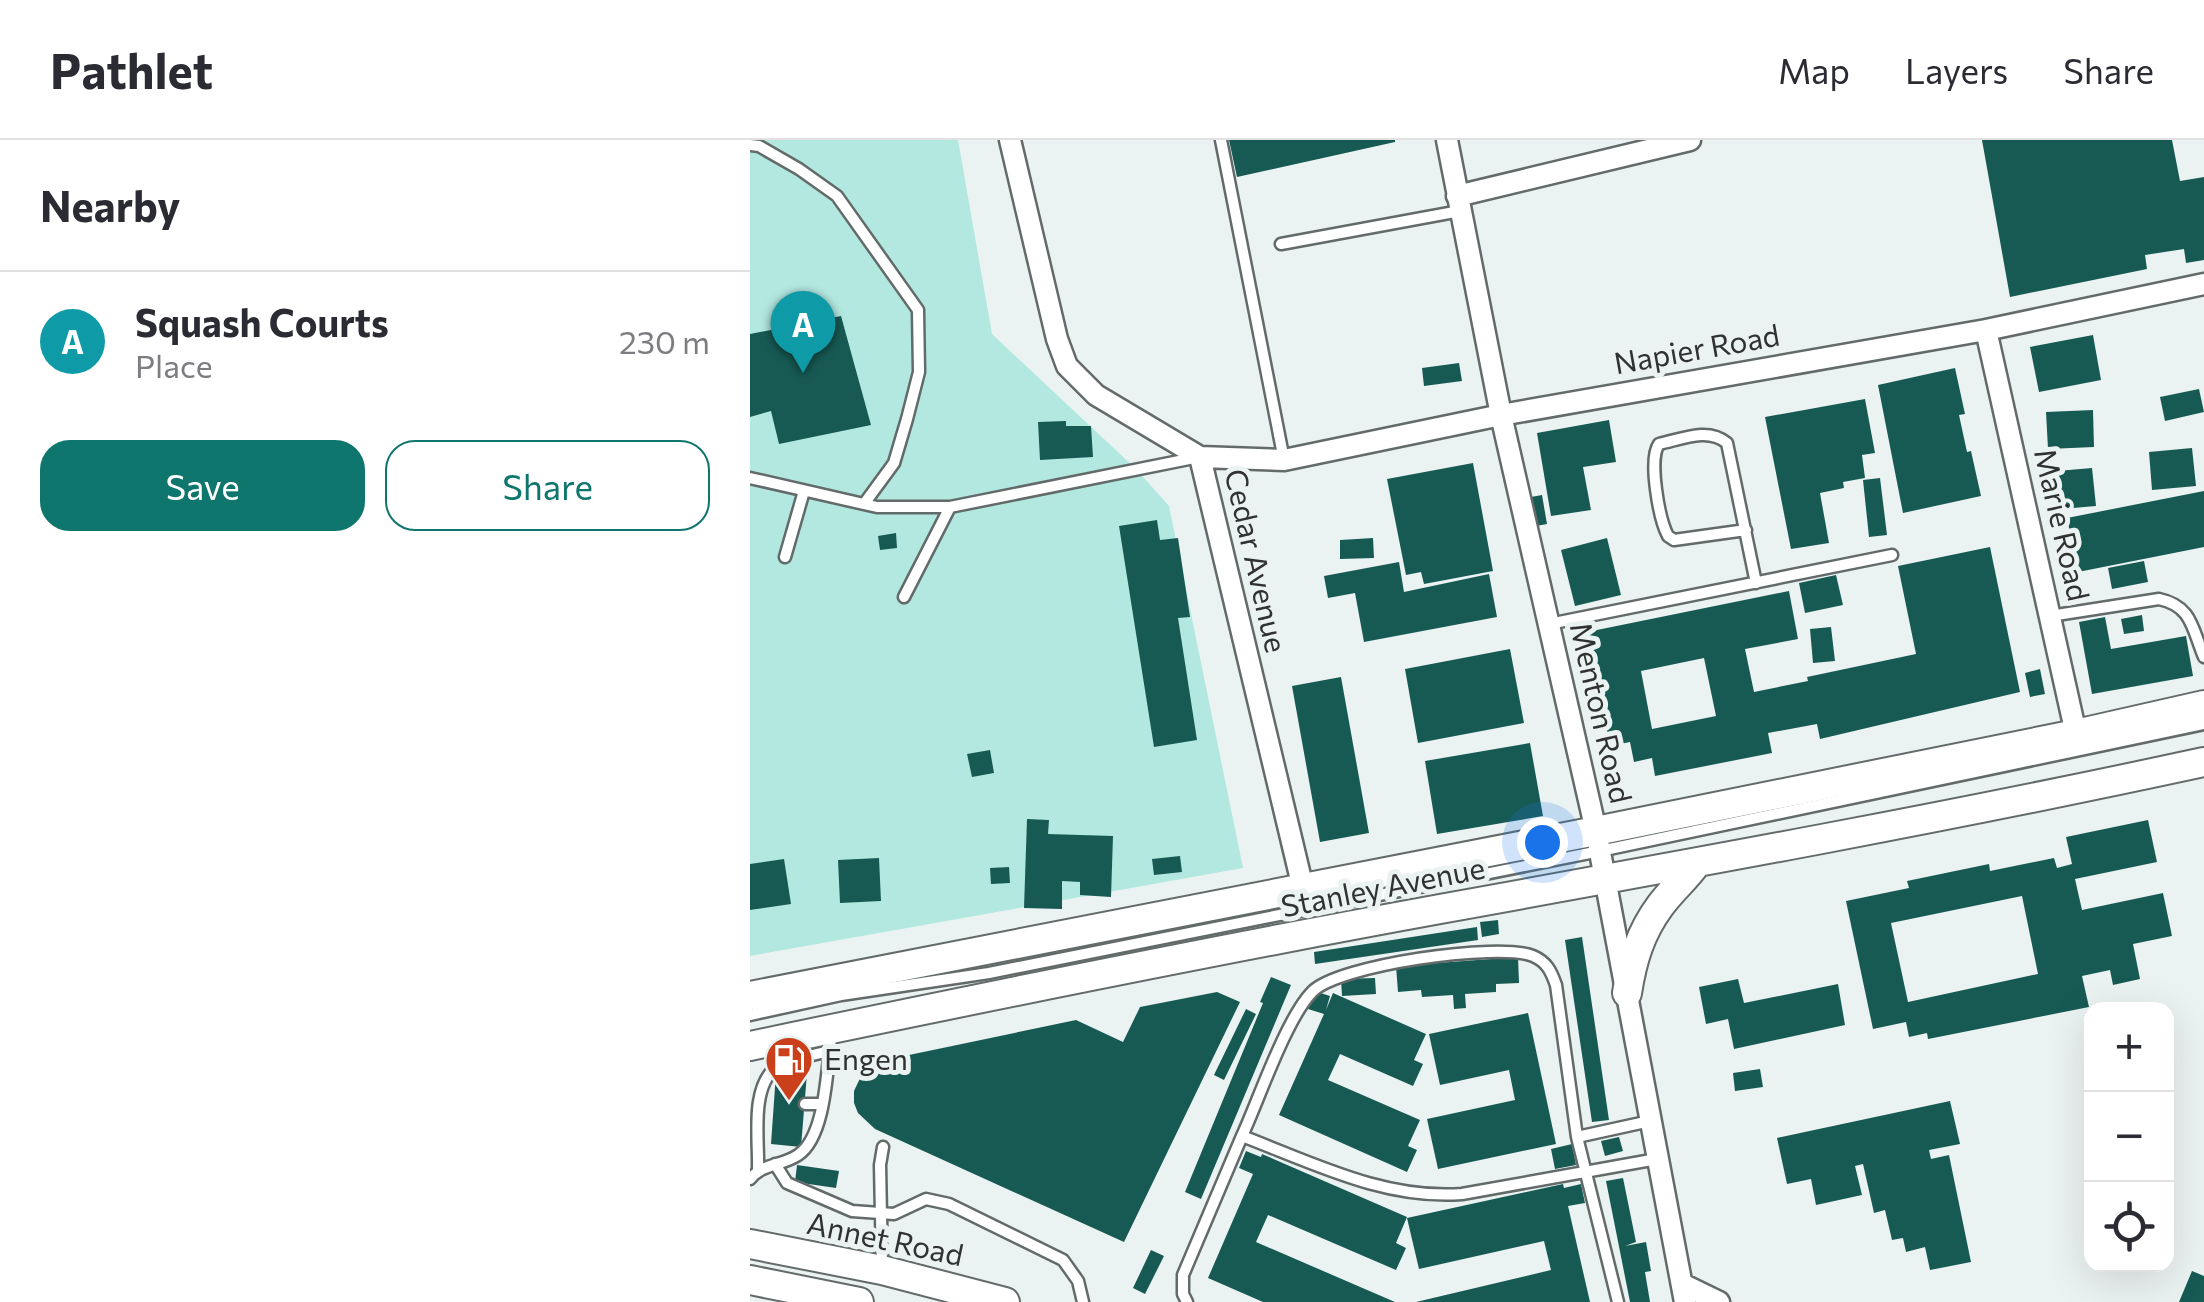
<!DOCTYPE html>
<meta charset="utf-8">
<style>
:root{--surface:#fff;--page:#f7f7f7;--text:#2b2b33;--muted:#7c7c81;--line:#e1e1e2;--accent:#0f766e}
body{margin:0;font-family:Commissioner,sans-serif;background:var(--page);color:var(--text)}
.controls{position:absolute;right:30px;bottom:30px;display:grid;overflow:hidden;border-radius:20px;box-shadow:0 10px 40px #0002}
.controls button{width:90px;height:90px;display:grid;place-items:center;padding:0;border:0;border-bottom:2px solid var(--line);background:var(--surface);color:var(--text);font:50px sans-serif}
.you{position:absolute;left:792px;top:702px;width:35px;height:35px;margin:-25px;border:8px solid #fff;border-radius:50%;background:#1a73e8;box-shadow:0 0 0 15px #1a73e833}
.badge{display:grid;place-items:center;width:65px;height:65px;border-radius:50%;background:var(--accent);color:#fff;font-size:32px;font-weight:700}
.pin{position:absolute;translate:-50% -82px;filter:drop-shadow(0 2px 5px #0008)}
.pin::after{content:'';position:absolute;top:52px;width:35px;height:30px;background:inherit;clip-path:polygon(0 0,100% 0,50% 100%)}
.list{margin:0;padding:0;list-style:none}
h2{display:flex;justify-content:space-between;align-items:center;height:130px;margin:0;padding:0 40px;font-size:42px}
h2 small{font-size:32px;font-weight:400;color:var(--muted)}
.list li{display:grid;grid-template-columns:65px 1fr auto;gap:30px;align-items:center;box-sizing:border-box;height:140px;padding:0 40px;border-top:2px solid var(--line)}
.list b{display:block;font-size:38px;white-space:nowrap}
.list p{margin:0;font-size:32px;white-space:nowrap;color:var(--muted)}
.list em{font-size:32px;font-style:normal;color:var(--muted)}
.actions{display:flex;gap:20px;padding:30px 40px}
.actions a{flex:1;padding:22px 0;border:2px solid var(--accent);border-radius:30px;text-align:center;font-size:35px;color:var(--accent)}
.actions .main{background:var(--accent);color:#fff}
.icon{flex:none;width:55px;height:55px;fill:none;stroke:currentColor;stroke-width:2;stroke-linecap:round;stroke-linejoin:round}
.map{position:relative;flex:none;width:1454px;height:1162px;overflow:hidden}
header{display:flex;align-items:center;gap:60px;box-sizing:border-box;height:140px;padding:0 50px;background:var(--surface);border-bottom:2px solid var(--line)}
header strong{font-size:48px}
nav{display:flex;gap:55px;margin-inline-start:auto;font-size:35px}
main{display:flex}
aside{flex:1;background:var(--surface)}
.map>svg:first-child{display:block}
.green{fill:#b2e8e0}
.building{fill:#175a54;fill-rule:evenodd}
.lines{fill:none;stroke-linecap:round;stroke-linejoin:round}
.service-casing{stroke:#636b6a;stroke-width:15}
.minor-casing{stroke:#636b6a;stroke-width:25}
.secondary-casing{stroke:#636b6a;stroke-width:32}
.service{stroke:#fff;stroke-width:10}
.minor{stroke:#fff;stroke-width:20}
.secondary{stroke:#fff;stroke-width:28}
.labels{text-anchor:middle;stroke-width:10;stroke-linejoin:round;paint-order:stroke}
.street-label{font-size:30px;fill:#2f3231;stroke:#ebf3f2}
.poi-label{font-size:30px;fill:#2f3231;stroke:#ebf3f2;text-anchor:start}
</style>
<header>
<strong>Pathlet</strong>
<nav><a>Map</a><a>Layers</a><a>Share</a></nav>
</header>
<main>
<aside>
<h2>Nearby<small></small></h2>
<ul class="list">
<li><span class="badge" style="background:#0f9aa8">A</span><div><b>Squash Courts</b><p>Place</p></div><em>230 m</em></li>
</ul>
<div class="actions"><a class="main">Save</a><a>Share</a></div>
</aside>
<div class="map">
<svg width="1454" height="1162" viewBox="0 0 1454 1162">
<rect width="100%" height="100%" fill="#ebf3f2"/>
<!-- green -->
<path class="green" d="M0 0H208L242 194 386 329 419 366 493 728 0 816Z"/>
<!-- building -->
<path class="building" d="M479 0H645V2L487 37Z
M1232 0H1422L1430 41 1454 37V120L1436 123 1434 109 1395 115 1397 129 1260 157Z
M91 176 121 285 29 304 21 271 0 277V194Z
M1343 195 1351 240 1289 252 1280 207Z
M709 223 712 241 674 246 672 228Z
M1205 228 1215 274 1209 275 1217 312 1221 311 1231 356 1153 373 1128 245Z
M1449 249 1454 272 1415 281 1410 257Z
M1115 259 1125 313 1112 315 1115 338 1093 342 1094 348 1070 353 1079 403 1041 409 1015 277Z
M1343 270 1344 307 1298 309 1296 272Z
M859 280 866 322 833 327 841 370 801 376 787 293Z
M316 281V286H341L343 317 290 320 288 282Z
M1442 308 1446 346 1402 350 1399 312Z
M723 323 743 431 674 444 671 432 656 435 637 339Z
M1342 328 1346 366 1311 369 1307 331Z
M1130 338 1137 395 1119 397 1113 340Z
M1454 351V407L1328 432 1317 378Z
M792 355 797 384 786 386 781 357Z
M407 380 410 400 428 398 440 477 428 478 447 600 404 607 369 386Z
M146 393 147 408 130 410 128 396Z
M623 398 624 418 590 419V400Z
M857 398 871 455 825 466 811 410Z
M1240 407 1270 552 1070 599 1067 584 1018 593 1022 613 905 636 902 618 884 622 880 602 860 606 837 492 1039 451 1048 499 995 509 1004 552 1058 541 1057 537 1166 514 1148 426ZM954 518 966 576 902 589 891 531Z
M1394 421 1398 442 1362 449 1358 428Z
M649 422 654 452 739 434 747 477 614 502 605 453 578 458 574 436Z
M1086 435 1093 465 1055 473 1049 443Z
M1392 475 1394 491 1374 494 1371 479Z
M1355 477 1361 509 1436 496 1443 536 1342 554 1329 482Z
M1081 487 1085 521 1063 523 1060 489Z
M760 509 774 583 668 603 655 529Z
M1290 529 1295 554 1280 557 1275 533Z
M591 537 619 693 570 702 542 546Z
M780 603 793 676 687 694 675 621Z
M240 610 244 633 222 637 217 614Z
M277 679 299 680 298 694 363 696 361 757 330 755V742L312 741V769L274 768Z
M1398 680 1407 722 1325 739 1332 770 1413 753 1422 796 1383 804 1390 839 1363 845 1360 830 1332 836 1339 867 1178 899 1177 893 1159 897 1156 882 1123 889 1096 761 1159 748 1157 741 1239 724 1240 731 1304 718 1307 728 1322 724 1316 697ZM1272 756 1288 834 1158 862 1141 783Z
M430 716 432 732 404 735 402 719Z
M129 718 131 761 90 763 88 720Z
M34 719 41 764 0 770V724Z
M259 727 260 743 241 744 240 728Z
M748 780 749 794 732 797 730 782Z
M727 787 728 800 565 824 564 812Z
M832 797 859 980 842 982 815 800Z
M768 817 769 843 746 844V852L715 854 716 868 704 869 703 855 672 857 671 850 648 852 646 826Z
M521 837 541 845 451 1059 435 1052 513 863 510 862Z
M625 838 626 854 592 856 591 839Z
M988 839 994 863 1088 844 1095 885 984 909 978 879 956 884 949 847Z
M564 851 580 856 576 870 583 853 676 894 664 920 673 924 663 946 590 914 578 940 670 980 658 1006 667 1010 657 1032 529 975 574 874 558 869Z
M467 852 490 862 374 1102 125 989 108 973 104 963V951L114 930 135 920 326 880 373 902 390 867Z
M496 869 506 874 474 940 464 935Z
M778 873 806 1004 688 1029 677 979 765 960 759 930 690 945 679 894Z
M27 919 58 921 51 1007 21 1004Z
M1010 929 1013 947 985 951 983 933Z
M1200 961 1210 1004 1179 1010 1181 1019 1199 1015 1221 1122 1180 1130 1175 1107 1156 1112 1153 1098 1142 1100 1135 1070 1124 1073 1113 1024 1105 1026 1112 1055 1066 1065 1061 1039 1037 1044 1027 998Z
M869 997 873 1011 855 1016 851 1001Z
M822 1004 826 1025 805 1029 801 1009Z
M496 1011 511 1017 512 1014 657 1077 646 1103 656 1108 646 1130 518 1075 506 1102 645 1162H513L458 1138 503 1034 489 1028Z
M47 1025 89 1031 86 1048 45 1042Z
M873 1038 886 1102 875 1106 896 1102 901 1131 895 1132 900 1162H880L856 1041Z
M813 1044 814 1048 831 1044 835 1063 818 1066 840 1162H666L801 1130 794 1101 669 1129 657 1078Z
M401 1110 414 1116 395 1154 383 1148Z
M1442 1131 1454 1136V1162H1429Z"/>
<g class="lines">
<!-- service casing -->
<g class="service-casing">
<path id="service" d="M471 0 534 320
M0 5 9 6 49 29 87 56 168 170 169 232 157 279 144 323 114 364
M531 104 710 71
M0 338 127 367H200L449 317
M996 390 924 400 918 396C909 379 898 319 909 304 932 299 958 287 977 303L1006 443
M35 417 54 351
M154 457 200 367
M1300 476 1409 459C1442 466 1442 488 1454 517
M799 484 1142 415
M0 875 91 855 239 833 850 711 1454 584
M42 920 79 911
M55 964H72
M492 996C509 959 536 879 562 852 587 825 749 802 783 816 797 822 801 831 806 845L827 997 868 1162
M827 997 900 981
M25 1024 37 1043 102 1071 144 1074 176 1059 199 1064 313 1120 328 1141 333 1162
M8 1029C9 999 0 948 26 927
M0 1039C13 1023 32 1026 48 1015 77 996 77 923 82 890
M132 1126 130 1025 133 1007
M437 1162 433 1154V1135L492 996C563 1023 635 1060 712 1054L907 1019"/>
</g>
<!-- minor casing -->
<g class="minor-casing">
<path id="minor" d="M260 0 307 199 317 226 346 255 450 317 553 748
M697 0 751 275 846 691 935 1162
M707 56 940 0
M1236 190 1326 594
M450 317 534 320 751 275 1236 190 1454 144
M932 1144 969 1162"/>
</g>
<!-- secondary casing -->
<g class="secondary-casing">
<path id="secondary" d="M877 853C882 821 890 793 910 766 921 751 935 739 946 724
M0 856 846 691 1326 594 1454 565
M0 906C229 858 459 811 690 769 945 723 1200 677 1454 622
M0 1104 132 1130 255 1162
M0 1140 109 1162"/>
</g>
<!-- service -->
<use href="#service" class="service"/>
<!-- minor -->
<use href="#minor" class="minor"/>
<!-- secondary -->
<use href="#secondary" class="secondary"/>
</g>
<!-- icons -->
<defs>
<g id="fuel-pin" transform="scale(2.5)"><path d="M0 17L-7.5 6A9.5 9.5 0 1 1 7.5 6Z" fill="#c9401b" stroke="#ebf3f2"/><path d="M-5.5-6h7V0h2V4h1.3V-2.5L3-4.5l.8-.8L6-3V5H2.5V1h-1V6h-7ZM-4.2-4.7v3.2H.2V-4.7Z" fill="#fff"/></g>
</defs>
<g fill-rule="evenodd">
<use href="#fuel-pin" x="39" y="920"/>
</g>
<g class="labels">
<!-- street labels -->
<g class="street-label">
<text transform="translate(947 210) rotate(-10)" y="10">Napier Road</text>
<text transform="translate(1311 385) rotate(77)" y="10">Marie Road</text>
<text transform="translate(505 421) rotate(77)" y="10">Cedar Avenue</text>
<text transform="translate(850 573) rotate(77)" y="10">Menton Road</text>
<text transform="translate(633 748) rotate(-11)" y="10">Stanley Avenue</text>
<text transform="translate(135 1100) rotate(12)" y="10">Annet Road</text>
</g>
<!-- poi labels -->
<g class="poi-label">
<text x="74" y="930">Engen</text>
</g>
</g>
</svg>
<div class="controls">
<button>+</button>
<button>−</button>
<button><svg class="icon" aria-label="locate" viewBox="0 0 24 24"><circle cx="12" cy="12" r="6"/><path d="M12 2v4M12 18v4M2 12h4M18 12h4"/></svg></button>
</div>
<div class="you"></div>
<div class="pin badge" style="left:53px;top:233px;background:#0f9aa8">A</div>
</div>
</main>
